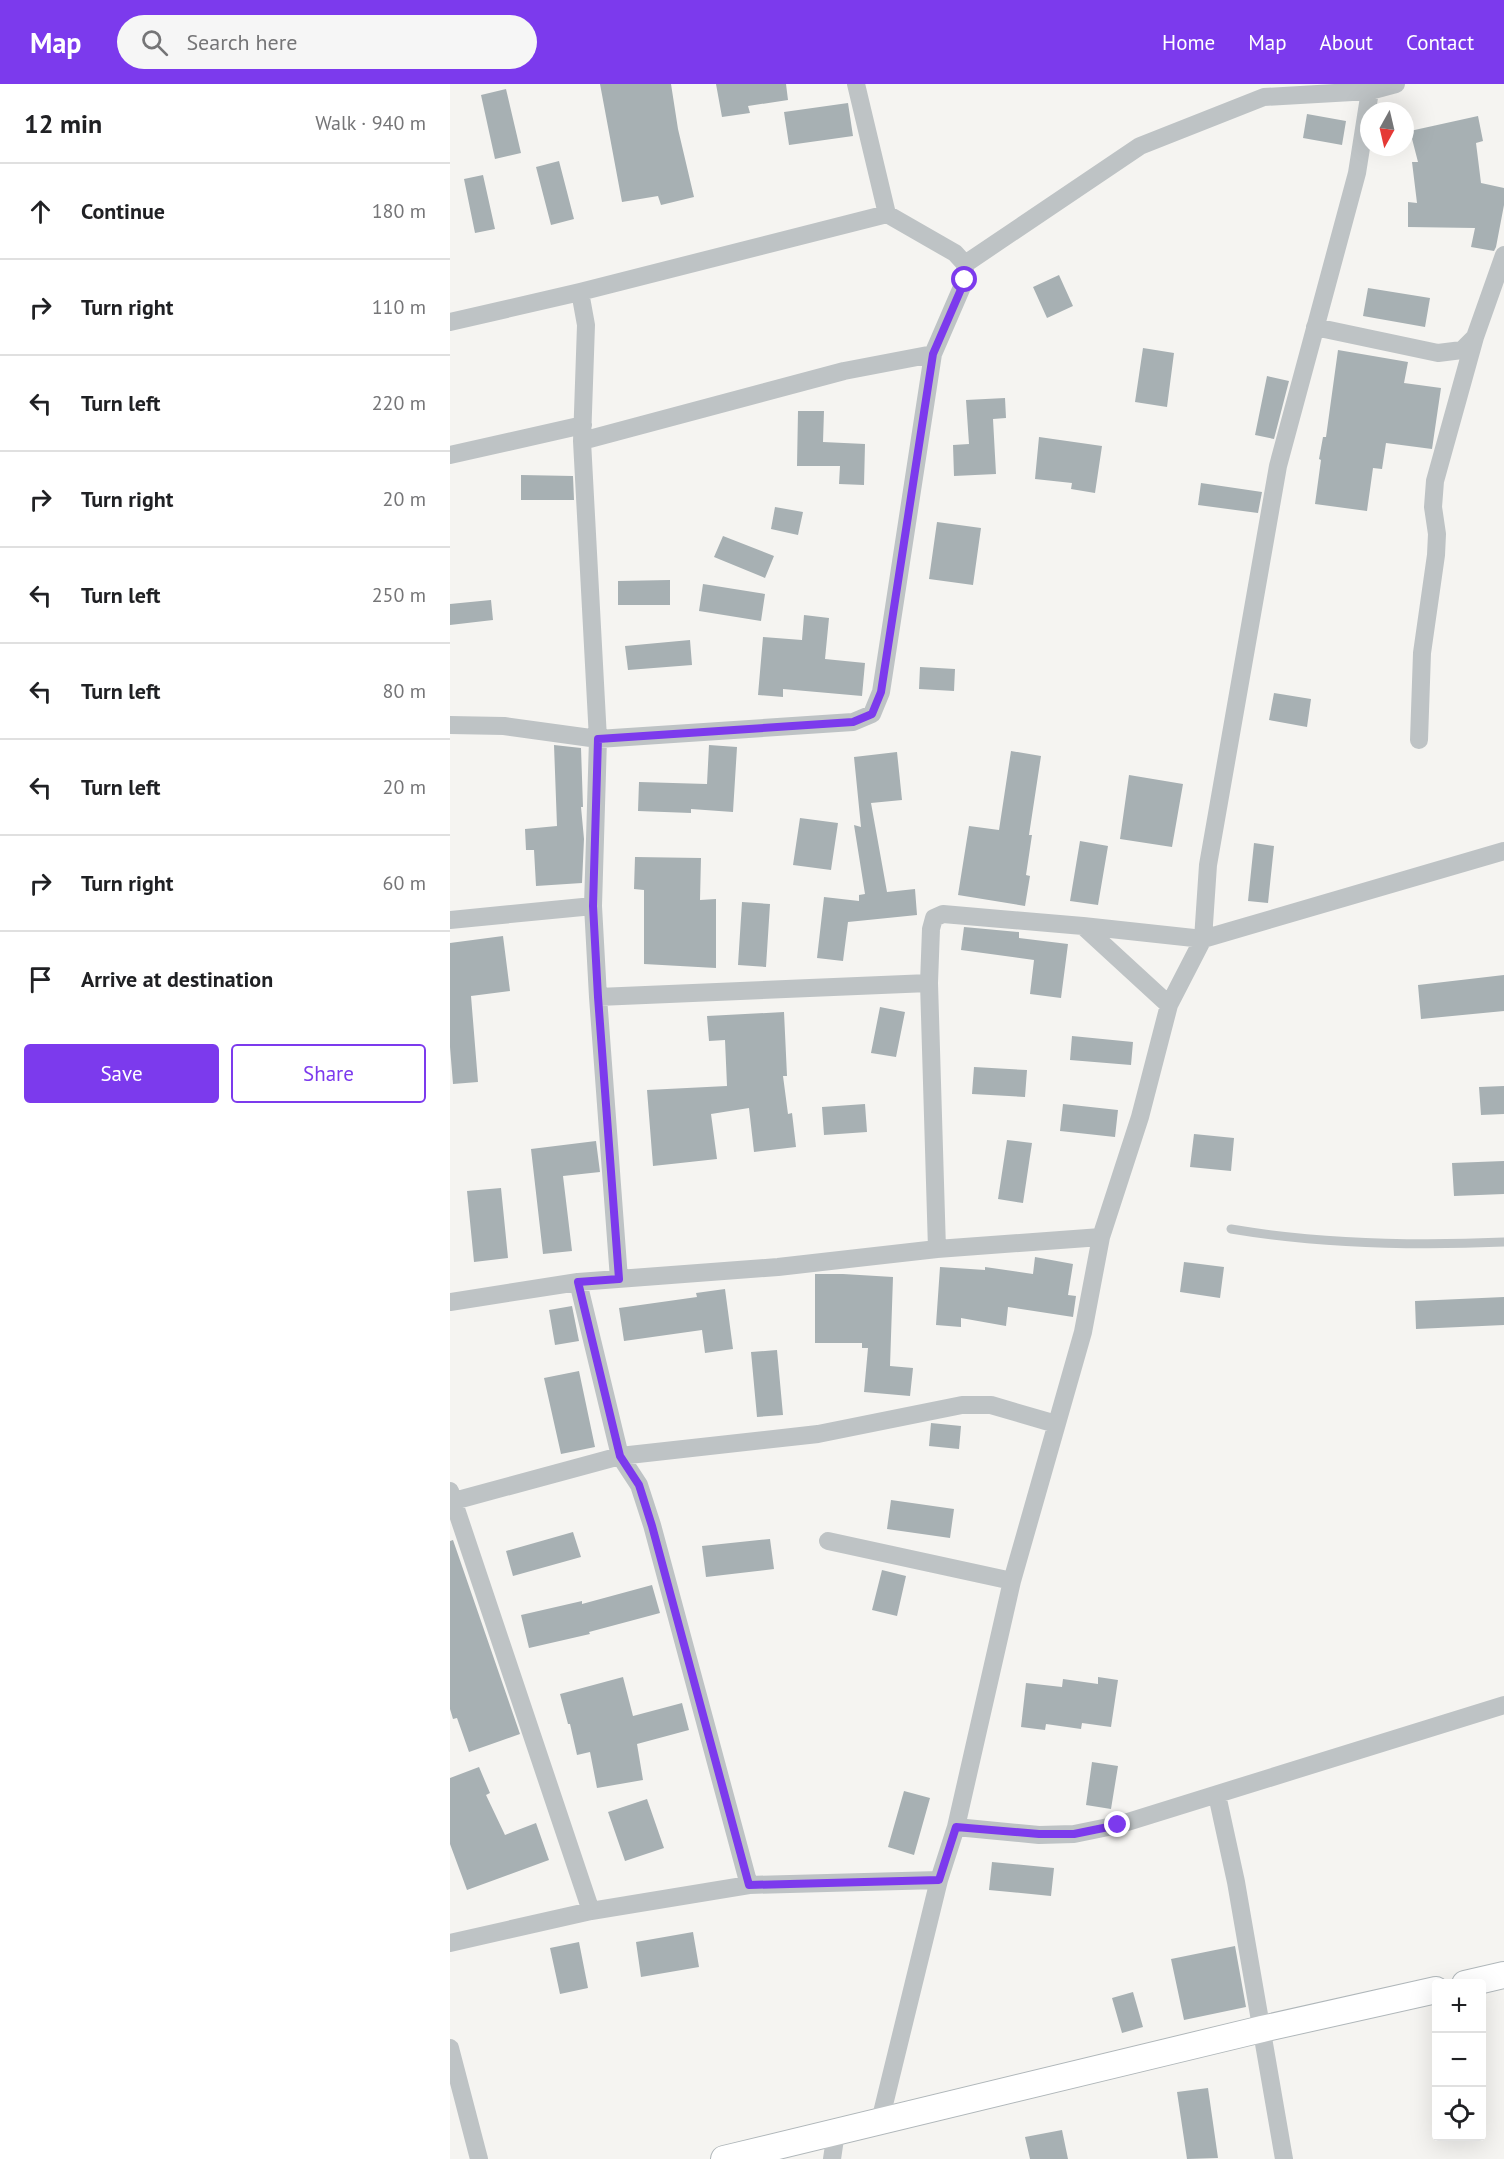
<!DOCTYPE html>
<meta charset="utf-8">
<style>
:root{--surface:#fff;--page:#f6f6f6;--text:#202124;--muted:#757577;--line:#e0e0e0;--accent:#7c3aed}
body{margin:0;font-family:"PT Sans",sans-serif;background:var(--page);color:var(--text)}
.controls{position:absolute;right:18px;bottom:18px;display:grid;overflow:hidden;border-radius:6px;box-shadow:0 6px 24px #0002}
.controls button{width:54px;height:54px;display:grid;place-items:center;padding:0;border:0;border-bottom:2px solid var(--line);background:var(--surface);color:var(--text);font:30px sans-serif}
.compass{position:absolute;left:910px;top:18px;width:54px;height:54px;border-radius:50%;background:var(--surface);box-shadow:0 6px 24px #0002;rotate:188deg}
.stop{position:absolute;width:18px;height:18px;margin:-14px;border:4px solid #7c3aed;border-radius:50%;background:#fff}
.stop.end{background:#7c3aed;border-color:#fff;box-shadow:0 2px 6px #0008}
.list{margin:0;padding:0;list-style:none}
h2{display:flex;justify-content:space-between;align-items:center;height:78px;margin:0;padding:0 24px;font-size:26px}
h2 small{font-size:20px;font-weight:400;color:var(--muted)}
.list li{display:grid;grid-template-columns:39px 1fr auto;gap:18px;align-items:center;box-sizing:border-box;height:96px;padding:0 24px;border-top:2px solid var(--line)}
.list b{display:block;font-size:22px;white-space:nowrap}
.list em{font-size:20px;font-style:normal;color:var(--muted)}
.actions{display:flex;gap:12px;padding:18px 24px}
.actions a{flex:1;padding:14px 0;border:2px solid var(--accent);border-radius:6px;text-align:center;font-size:21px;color:var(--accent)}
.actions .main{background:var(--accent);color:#fff}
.icon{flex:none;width:33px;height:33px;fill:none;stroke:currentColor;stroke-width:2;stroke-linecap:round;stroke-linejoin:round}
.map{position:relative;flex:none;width:1054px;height:2075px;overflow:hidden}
header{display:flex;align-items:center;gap:36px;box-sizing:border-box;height:84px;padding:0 30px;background:var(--accent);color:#fff}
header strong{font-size:28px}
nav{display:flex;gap:33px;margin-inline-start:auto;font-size:21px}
.search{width:420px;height:54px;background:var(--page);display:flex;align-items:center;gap:15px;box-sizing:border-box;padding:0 21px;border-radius:33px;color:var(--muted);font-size:22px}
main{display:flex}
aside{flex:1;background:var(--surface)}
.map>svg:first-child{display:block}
.building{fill:#a7b0b3}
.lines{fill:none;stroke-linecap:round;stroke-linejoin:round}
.secondary-casing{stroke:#b0b7ba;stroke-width:28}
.lane{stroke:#bec3c5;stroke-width:9}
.street{stroke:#bec3c5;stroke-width:18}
.secondary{stroke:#fff;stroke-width:26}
.route{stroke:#7c3aed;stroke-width:8}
</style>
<header>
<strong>Map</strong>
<div class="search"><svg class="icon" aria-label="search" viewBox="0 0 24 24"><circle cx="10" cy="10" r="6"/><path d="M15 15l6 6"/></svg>Search here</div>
<nav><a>Home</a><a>Map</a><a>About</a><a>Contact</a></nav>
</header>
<main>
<aside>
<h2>12 min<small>Walk · 940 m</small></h2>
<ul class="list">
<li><svg class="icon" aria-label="ahead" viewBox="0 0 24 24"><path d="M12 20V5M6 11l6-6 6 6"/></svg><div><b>Continue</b></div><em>180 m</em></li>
<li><svg class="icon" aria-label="right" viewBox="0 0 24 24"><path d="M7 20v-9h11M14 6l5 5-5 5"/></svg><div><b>Turn right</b></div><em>110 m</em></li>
<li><svg class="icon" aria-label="left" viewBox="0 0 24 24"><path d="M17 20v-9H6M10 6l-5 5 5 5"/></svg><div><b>Turn left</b></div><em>220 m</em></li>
<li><svg class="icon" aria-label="right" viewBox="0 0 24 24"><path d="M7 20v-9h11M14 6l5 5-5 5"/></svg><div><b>Turn right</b></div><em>20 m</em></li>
<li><svg class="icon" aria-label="left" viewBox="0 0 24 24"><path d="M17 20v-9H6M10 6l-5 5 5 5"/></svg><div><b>Turn left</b></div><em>250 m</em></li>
<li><svg class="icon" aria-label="left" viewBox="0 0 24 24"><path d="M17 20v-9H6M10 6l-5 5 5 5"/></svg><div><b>Turn left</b></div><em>80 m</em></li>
<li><svg class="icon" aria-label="left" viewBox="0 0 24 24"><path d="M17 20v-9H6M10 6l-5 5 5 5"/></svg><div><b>Turn left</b></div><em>20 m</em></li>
<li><svg class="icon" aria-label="right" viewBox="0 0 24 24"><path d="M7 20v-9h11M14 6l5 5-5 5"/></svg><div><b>Turn right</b></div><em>60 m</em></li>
<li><svg class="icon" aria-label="arrive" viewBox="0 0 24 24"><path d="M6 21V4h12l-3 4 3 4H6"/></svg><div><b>Arrive at destination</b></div></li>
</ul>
<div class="actions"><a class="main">Save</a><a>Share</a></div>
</aside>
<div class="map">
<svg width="1054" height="2075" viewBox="0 0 1054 2075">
<rect width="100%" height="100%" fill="#f5f4f1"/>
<!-- building -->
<path class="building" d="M150 0H221L228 45 244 113 211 121 208 112 172 118Z
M266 0H336L338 16 298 22 300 29 272 33Z
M56 5 71 69 45 75 31 11Z
M398 19 403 52 339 61 334 28Z
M857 30 896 37 892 61 853 54Z
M1028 32 1033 57 1026 59 1031 99 1054 104V121L1046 163 1044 167 1021 163 1025 144 958 143V118L967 119 962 78H968L960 47Z
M109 77 124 135 101 141 86 83Z
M33 91 45 145 25 149 14 95Z
M609 191 623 222 597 234 583 203Z
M918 204 980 214 975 243 913 232Z
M693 264 724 269 717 323 685 318Z
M888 266 958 278 954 299 991 304 982 365 936 359 932 385 923 384 917 427 865 420 871 376 869 375 873 353H876Z
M817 292 839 297 824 355 805 351Z
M555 314 556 334 543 335 546 390 504 392 503 361 519 360 516 316Z
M348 327H374L373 358 415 360 414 401 389 400 390 382H347Z
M589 353 652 362 645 409 621 405 622 399 585 395Z
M71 391 123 392 124 416H71Z
M751 399 812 408 808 429 748 421Z
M325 423 353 428 348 451 321 445Z
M487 438 531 444 523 501 479 495Z
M273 452 324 472 315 494 264 473Z
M220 496V521H168V497Z
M253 500 315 510 311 537 249 527Z
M41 516 43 536 0 541V520Z
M354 531 379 534 375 575 415 579 412 612 333 605V613L308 611 313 553 352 556Z
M240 556 242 581 178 586 175 562Z
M470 583 505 585 504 607 469 605Z
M824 609 861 615 857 643 819 636Z
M104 661 131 664 133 723H131L134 755 132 799 86 802 84 766H76L75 745 107 742Z
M259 661 287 663 283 728 241 725V729L188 727 189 698 257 700Z
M561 667 591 672 579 751H582L576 791 580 792 575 822 508 811 519 742 549 746Z
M447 668 452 716 421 719 437 808 465 805 467 831 398 838 393 877 367 874 374 813 409 817V811L415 810 404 741 411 743 404 673Z
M679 691 733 700 722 763 670 755Z
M350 734 388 739 381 786 343 781Z
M630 757 658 762 648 821 620 817Z
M804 759 824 762 818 819 798 817Z
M185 773 251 774 250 816 266 815V884L194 880V806L184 805Z
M292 818 320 820 316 883 288 881Z
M514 843 569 848V854L618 860 611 914 580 910 584 876 511 866Z
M53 852 60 907 21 912 28 998 3 1000 0 963V859Z
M1054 891V927L971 935 968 901Z
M430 923 455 928 446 973 421 969Z
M334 928 337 992H333L338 1030 342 1029 346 1063 304 1068 299 1024 261 1030 267 1075 203 1082 197 1006 277 1002 275 956 259 957 257 932Z
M622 952 683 958 681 981 620 976Z
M524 983 577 986 575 1013 522 1010Z
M1054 1002V1030L1031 1031 1029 1003Z
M415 1020 417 1048 374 1051 372 1023Z
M613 1020 668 1026 665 1053 610 1047Z
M744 1050 784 1054 781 1087 740 1083Z
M557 1056 582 1059 573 1119 548 1115Z
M146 1057 150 1088 113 1092 122 1167 93 1170 81 1065Z
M1054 1077V1110L1004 1112 1002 1079Z
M51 1104 58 1174 24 1178 17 1107Z
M585 1173 623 1180 618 1211 626 1212 623 1233 558 1223 556 1242 511 1234V1243L486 1241 490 1183 535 1186V1183L583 1190Z
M734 1178 774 1183 770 1214 730 1208Z
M365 1190H393L443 1193 440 1282 463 1284 460 1312 414 1308 418 1264H412V1259H365Z
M275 1205 283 1265 255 1269 252 1246 174 1257 169 1224 247 1213 246 1209Z
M1054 1213V1241L966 1245 965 1217Z
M122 1222 129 1257 105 1261 99 1226Z
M327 1266 333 1331 307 1333 301 1268Z
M129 1287 145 1363 111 1370 94 1294Z
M481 1339 511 1342 509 1365 479 1362Z
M441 1416 504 1425 500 1454 437 1445Z
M123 1448 131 1473 63 1492 56 1467Z
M320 1455 324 1485 256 1493 252 1462Z
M3 1456 70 1650 19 1668 7 1634 3 1635 0 1625V1457Z
M432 1486 456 1492 447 1532 422 1526Z
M202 1501 210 1529 139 1548 140 1550 79 1564 71 1531 132 1517V1520Z
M173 1593 183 1632 232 1619 239 1646 187 1660 193 1696 147 1704 140 1668 127 1671 120 1640H118L110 1610Z
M648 1593 668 1596 661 1643 632 1639 631 1645 596 1640 595 1646 571 1643 576 1599 612 1603 613 1595 648 1600Z
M642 1678 668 1682 661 1725 636 1721Z
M29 1683 40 1709 36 1711 55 1751 86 1739 99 1776 17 1806 0 1760V1694Z
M454 1707 480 1714 464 1771 438 1763Z
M197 1715 214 1764 175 1777 158 1728Z
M542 1778 604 1784 601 1812 539 1806Z
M243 1848 249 1883 191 1893 186 1858Z
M129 1858 138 1904 110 1910 100 1864Z
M785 1862 796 1923 734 1936 721 1875Z
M683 1908 693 1943 672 1949 662 1914Z
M758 2004 768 2074 737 2075 727 2008Z
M612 2046 618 2075H580L575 2053Z"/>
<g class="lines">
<!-- secondary casing -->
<g class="secondary-casing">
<path id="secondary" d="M1015 1900 1054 1891
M274 2075 812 1945 986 1906"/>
</g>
<!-- lane -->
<path class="lane" d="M781 1145C871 1160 963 1162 1054 1158"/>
<!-- street -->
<path class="street" d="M515 180 690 62 814 13 920 7 946 0
M130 208 136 241 132 357 148 655 143 822 148 913 169 1195
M0 238 130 208 437 130
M865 243 988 269 1012 266 1025 253 1054 171
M132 357 394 287 483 270
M0 371 133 341
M0 641 54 642 148 655 403 638 422 630 431 608 483 270 515 196V180L505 169 437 130 406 0
M969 656 972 569 986 471 987 450 983 423 985 397 1025 253
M0 836 143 822
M633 842 719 921
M148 913 479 899
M487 1165 479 899 481 845 484 834 493 830 633 842 753 855 1054 767
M128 1198 170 1372 189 1401 202 1441 299 1801
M0 1218 128 1198 328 1183 487 1165 651 1153
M0 1407 141 1827
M0 1418 170 1372 368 1350 512 1321H541L606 1340
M378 1457 562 1497
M767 1711 786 1798 834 2075
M506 1743 589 1751 624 1750 668 1741 1054 1621
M0 1859 141 1827 299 1801 489 1796
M0 1964 29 2075
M430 2037 489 1796 506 1743 562 1497 633 1248 651 1153 690 1033 719 921 753 855 758 781 828 382 907 89 920 7
M382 2075 386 2048"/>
<!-- secondary -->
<use href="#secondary" class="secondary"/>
</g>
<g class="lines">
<!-- route -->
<path class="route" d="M515 196 483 270 431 608 422 630 403 638 148 655 143 822 148 913 169 1195 128 1198 170 1372 189 1401 202 1442 299 1801 489 1796 506 1743 589 1750H624L668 1741"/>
</g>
</svg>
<div class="controls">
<button>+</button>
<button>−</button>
<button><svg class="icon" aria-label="locate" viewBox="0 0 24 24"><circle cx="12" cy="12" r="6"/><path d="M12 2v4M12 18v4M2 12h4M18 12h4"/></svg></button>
</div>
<svg class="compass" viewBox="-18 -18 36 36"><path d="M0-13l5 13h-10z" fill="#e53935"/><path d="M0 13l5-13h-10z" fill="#757577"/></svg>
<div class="stop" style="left:515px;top:196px"></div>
<div class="stop end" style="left:668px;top:1741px"></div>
</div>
</main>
